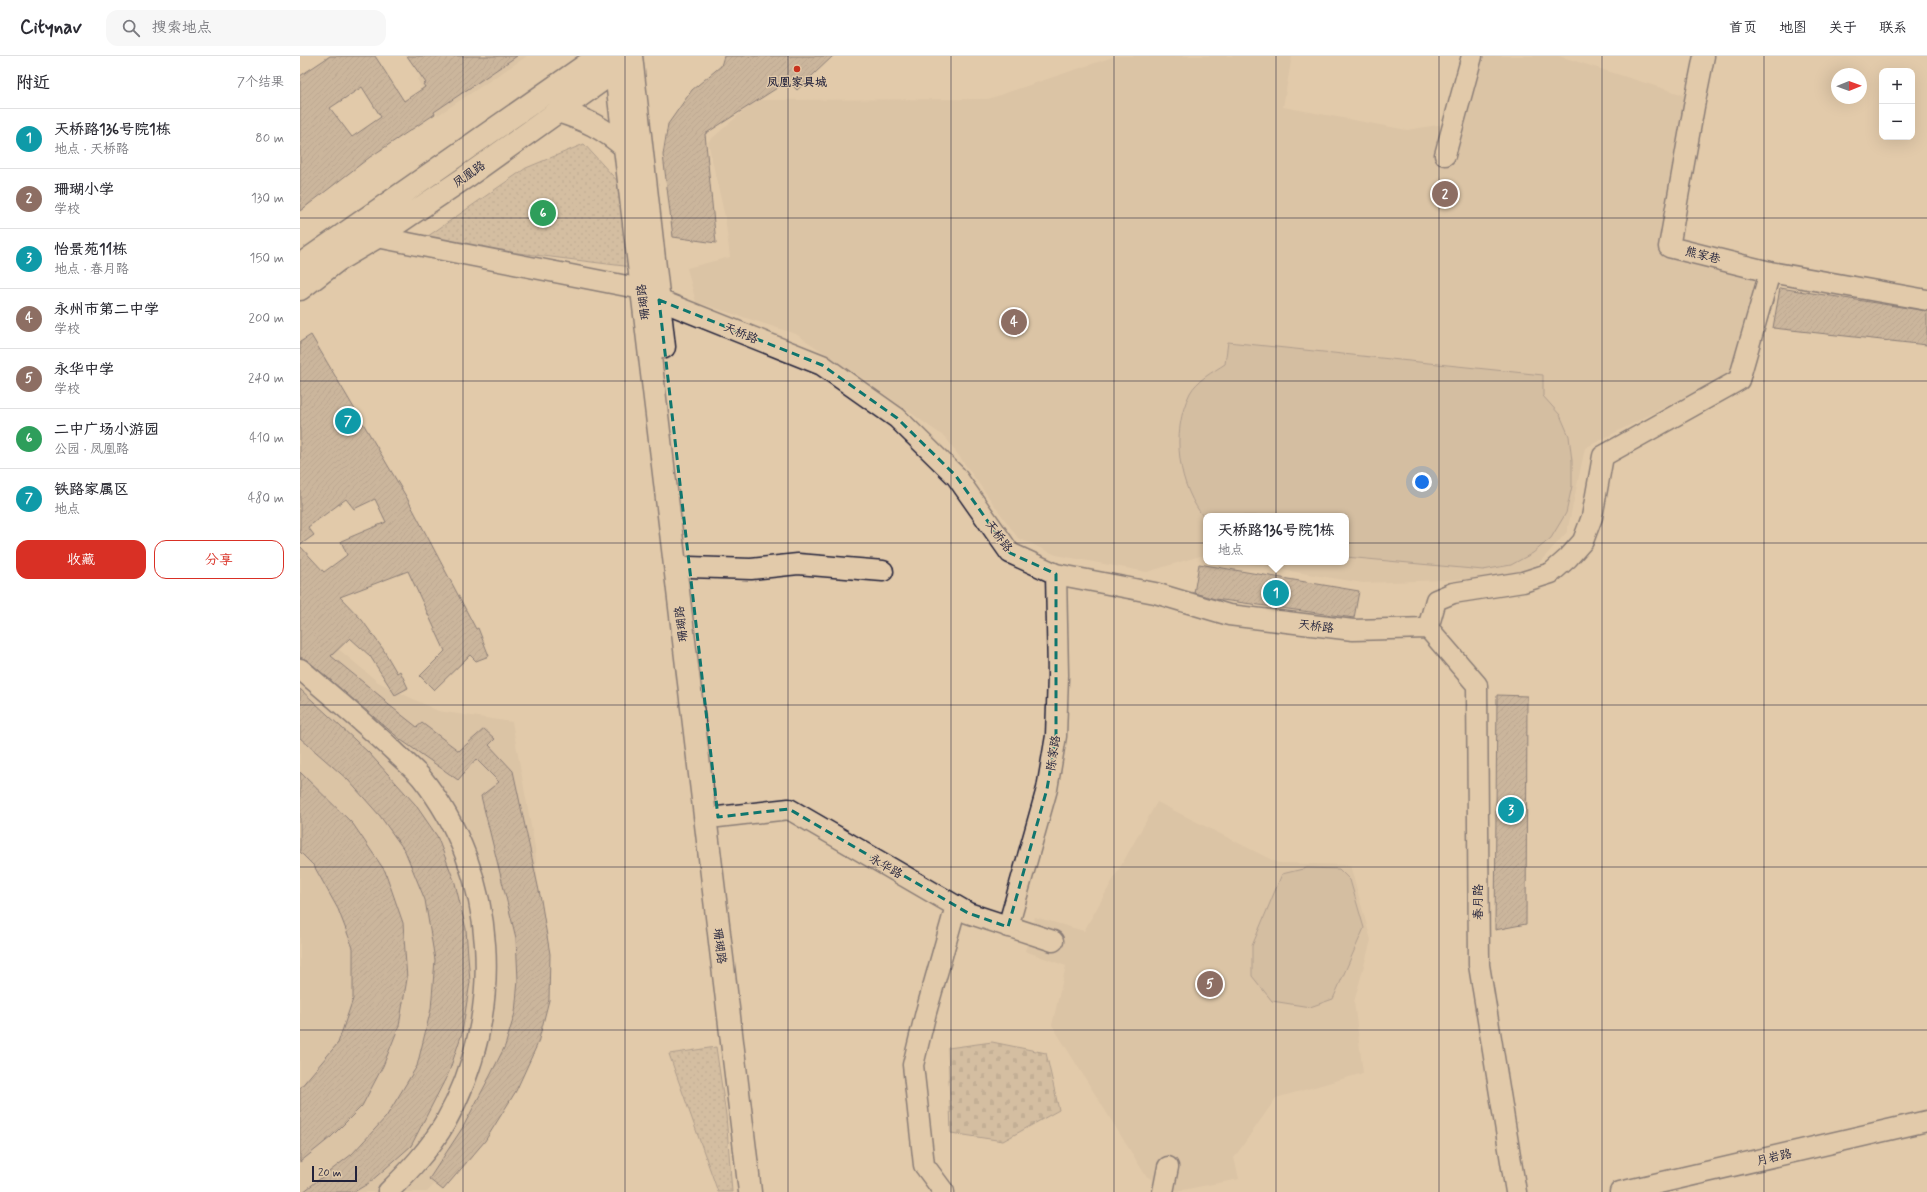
<!DOCTYPE html>
<html lang="zh">
<meta charset="utf-8">
<style>
:root{--surface:#fff;--page:#f7f7f7;--text:#2b2b33;--muted:#7c7c81;--line:#e1e1e2;--accent:#d93025}
body{margin:0;font-family:Mynerve,"LXGW WenKai TC",sans-serif;background:var(--page);color:var(--text)}
.controls{position:absolute;right:12px;top:12px;display:grid;overflow:hidden;border-radius:8px;box-shadow:0 4px 16px #0002}
.controls button{width:36px;height:36px;display:grid;place-items:center;padding:0;border:0;border-bottom:1px solid var(--line);background:var(--surface);color:var(--text);font:20px sans-serif}
.compass{position:absolute;left:1531px;top:12px;width:36px;height:36px;border-radius:50%;background:var(--surface);box-shadow:0 4px 16px #0002;rotate:89deg}
.scale{position:absolute;left:12px;bottom:10px;width:45px;box-sizing:border-box;padding-left:4px;border:2px solid #22223b;border-top:0;font-size:11px;line-height:14px;white-space:nowrap;color:#22223b;-webkit-text-stroke:3px #e2caaa;paint-order:stroke}
.you{position:absolute;left:1122px;top:426px;width:14px;height:14px;margin:-10px;border:3px solid #fff;border-radius:50%;background:#1a73e8;box-shadow:0 0 0 6px #1a73e833}
.badge{display:grid;place-items:center;width:26px;height:26px;border-radius:50%;background:var(--accent);color:#fff;font-size:13px;font-weight:700}
.pin{position:absolute;translate:-50% -50%;border:2px solid #fff;box-shadow:0 1px 4px #0006}
.popup{position:absolute;left:903px;top:457px;width:146px;height:52px;box-sizing:border-box;display:grid;place-content:center;border-radius:8px;background:var(--surface);filter:drop-shadow(0 1px 3px #0005);font-size:13px;white-space:nowrap;color:var(--muted)}
.popup b{font-size:15px;color:var(--text)}
.popup::after{content:'';position:absolute;left:50%;top:100%;margin-left:-8px;border:8px solid transparent;border-top-color:var(--surface)}
.list{margin:0;padding:0;list-style:none}
h2{display:flex;justify-content:space-between;align-items:center;height:52px;margin:0;padding:0 16px;font-size:17px}
h2 small{font-size:13px;font-weight:400;color:var(--muted)}
.list li{display:grid;grid-template-columns:26px 1fr auto;gap:12px;align-items:center;box-sizing:border-box;height:60px;padding:0 16px;border-top:1px solid var(--line)}
.list b{display:block;font-size:15px;white-space:nowrap}
.list p{margin:0;font-size:13px;white-space:nowrap;color:var(--muted)}
.list em{font-size:13px;font-style:normal;color:var(--muted)}
.actions{display:flex;gap:8px;padding:12px 16px}
.actions a{flex:1;padding:9px 0;border:1px solid var(--accent);border-radius:12px;text-align:center;font-size:14px;color:var(--accent)}
.actions .main{background:var(--accent);color:#fff}
.icon{flex:none;width:22px;height:22px;fill:none;stroke:currentColor;stroke-width:2;stroke-linecap:round;stroke-linejoin:round}
.map{position:relative;flex:none;width:1627px;height:1136px;overflow:hidden}
header{display:flex;align-items:center;gap:24px;box-sizing:border-box;height:56px;padding:0 20px;background:var(--surface);border-bottom:1px solid var(--line)}
header strong{font-size:19px}
nav{display:flex;gap:22px;margin-inline-start:auto;font-size:14px}
.search{width:280px;height:36px;background:var(--page);display:flex;align-items:center;gap:10px;box-sizing:border-box;padding:0 14px;border-radius:12px;color:var(--muted);font-size:15px}
main{display:flex}
aside{flex:1;background:var(--surface)}
.map>svg:first-child{display:block}
.built{fill:#d3bca1}
.grass{fill:url(#grass-dots);stroke:#72686a}
.cemetery{fill:url(#cemetery-stones);stroke:#72686a}
.garden{fill:#c3af98;stroke:#72686a}
.building{fill:url(#building-hatch);stroke:#22223b;fill-rule:evenodd}
.lines{fill:none;stroke-linecap:round;stroke-linejoin:round}
.minor-casing{stroke:#22223b;stroke-width:23}
.major-casing{stroke:#22223b;stroke-width:25}
.minor{stroke:#e2caaa;stroke-width:20}
.major{stroke:#e2caaa;stroke-width:22}
.marked{fill:none;stroke:#0f766e;stroke-width:3;stroke-dasharray:8 5;stroke-linejoin:round}
.grid{fill:none;stroke:#22223b;stroke-width:1;stroke-opacity:0.55}
.poi-dot{fill:#c8321e;stroke:#e2caaa;stroke-width:1.5}
.labels{text-anchor:middle;stroke-width:3;stroke-linejoin:round;paint-order:stroke}
.poi-label{font-size:12px;font-weight:bold;fill:#22223b;stroke:#e2caaa}
.street-label{font-size:12px;fill:#22223b;stroke:#e2caaa}
</style>
<header>
<strong>Citynav</strong>
<div class="search"><svg class="icon" aria-label="search" viewBox="0 0 24 24"><circle cx="10" cy="10" r="6"/><path d="M15 15l6 6"/></svg>搜索地点</div>
<nav><a>首页</a><a>地图</a><a>关于</a><a>联系</a></nav>
</header>
<main>
<aside>
<h2>附近<small>7个结果</small></h2>
<ul class="list">
<li><span class="badge" style="background:#0f9aa8">1</span><div><b>天桥路136号院1栋</b><p>地点 · 天桥路</p></div><em>80 m</em></li>
<li><span class="badge" style="background:#8d6e63">2</span><div><b>珊瑚小学</b><p>学校</p></div><em>130 m</em></li>
<li><span class="badge" style="background:#0f9aa8">3</span><div><b>怡景苑11栋</b><p>地点 · 春月路</p></div><em>150 m</em></li>
<li><span class="badge" style="background:#8d6e63">4</span><div><b>永州市第二中学</b><p>学校</p></div><em>200 m</em></li>
<li><span class="badge" style="background:#8d6e63">5</span><div><b>永华中学</b><p>学校</p></div><em>240 m</em></li>
<li><span class="badge" style="background:#2e9e5b">6</span><div><b>二中广场小游园</b><p>公园 · 凤凰路</p></div><em>410 m</em></li>
<li><span class="badge" style="background:#0f9aa8">7</span><div><b>铁路家属区</b><p>地点</p></div><em>480 m</em></li>
</ul>
<div class="actions"><a class="main">收藏</a><a>分享</a></div>
</aside>
<div class="map">
<svg width="1627" height="1136" viewBox="0 0 1627 1136">
<defs>
<pattern id="grass-dots" width="8" height="8" patternUnits="userSpaceOnUse"><rect width="8" height="8" fill="#c3af98"/><path d="M2 2h.1M6 6h.1" fill="none" stroke="#9e8e7d" stroke-width="1.8" stroke-linecap="round"/></pattern>
<pattern id="cemetery-stones" width="16" height="16" patternUnits="userSpaceOnUse"><rect width="16" height="16" fill="#c3af98"/><path d="M2 7V4a2 2 0 0 1 4 0v3zM10 15v-3a2 2 0 0 1 4 0v3z" fill="#9e8e7d"/></pattern>
<pattern id="building-hatch" width="6" height="6" patternUnits="userSpaceOnUse"><rect width="6" height="6" fill="#b09d8d"/><path d="M-1 1l2-2M0 6l6-6M5 7l2-2" fill="none" stroke="#8f8074"/></pattern>
</defs>
<rect width="100%" height="100%" fill="#e2caaa"/>
<filter id="ink" filterUnits="userSpaceOnUse"><feTurbulence type="fractalNoise" baseFrequency=".025" numOctaves="2"/><feDisplacementMap in="SourceGraphic" scale="8" xChannelSelector="R" yChannelSelector="G"/><feConvolveMatrix kernelMatrix="1 2 1 2 8 2 1 2 1" color-interpolation-filters="sRGB"/></filter>
<g filter="url(#ink)">
<!-- built -->
<path class="built" d="M146 0H227L138 59 117 23Z
M816 0H992L983 51 1107 74 1162 65 1181 0H1259L1387 40 1362 201 1457 219 1429 318 1285 392 1267 476 1237 509 1197 522 1063 527 935 506H1046V460H906V501L900 500 847 516 756 499 718 482 646 382 559 320 496 278 396 246 387 212 430 201 425 161 408 86 456 44 688 43Z
M0 561 78 626 138 655 212 666 235 792 245 946 200 1059 127 1136H0Z
M857 746 978 807 1050 809 1071 884 1054 946 1063 1017 976 1042 934 1102 939 1123 877 1135 846 1120 752 969 766 910 725 895 735 861 784 875Z"/>
<!-- grass -->
<path class="grass" d="M284 88 321 129 332 211 121 185 226 112Z
M416 991 426 1059 432 1136H418L369 998Z"/>
<!-- cemetery -->
<path class="cemetery" d="M692 986 746 997 759 1054 703 1085 651 1077 648 992Z"/>
<!-- garden -->
<path class="garden" d="M928 286 1243 319V340L1260 359 1269 380 1272 405V430L1266 457 1251 482 1233 497 1211 509 1183 514 1046 501V460H906V464C878 431 870 377 890 337 897 324 913 316 925 308Z
M1007 812 1039 813 1050 824 1064 872 1033 943 1010 951 972 945 952 920V890L982 818Z"/>
<!-- building -->
<path class="building" d="M30 0H75L104 45 125 31 123 28 126 27 107 0H217L134 56 135 58 70 101 0 155V20ZM62 31 81 61 52 81 30 52Z
M424 0H533L497 34 488 25 405 78 416 187 373 181 363 99 368 68 392 34 421 10Z
M1480 232 1627 255V289L1473 272Z
M11 279 107 442 176 573 178 572 189 600 176 605 170 599 134 634 120 620 145 595 108 515 40 541 62 564 83 593 97 617 100 615 108 632 95 639 70 600 50 582 31 600 85 644 84 645 117 671 122 667 159 695 184 673 195 683 189 689 213 715 241 844 250 898 249 944 238 987 216 1035 185 1085 143 1134 129 1123 163 1071 190 1020 205 990 215 957 218 924 216 882 181 740 199 726 176 703 158 724 101 684 7 604 0 601V490L24 516 47 499 41 485 86 466 75 443 54 453 46 443 8 471 14 479 0 489V286Z
M899 508 1059 535 1054 562 915 543 894 537Z
M0 633 69 697 115 748 137 780 155 827 166 873 170 926 162 977 149 1016 111 1090 69 1127 54 1136H3L52 1098 86 1061 117 1010 131 953 135 904 125 844 105 795 80 760 48 724 0 682Z
M1197 639 1227 640 1226 868 1195 874Z
M0 716 53 768 85 815 103 867 107 923 99 970 83 1010 62 1050 31 1081 0 1106V1032L38 987 53 943V892L38 853 14 810 0 796Z"/>
<g class="lines">
<!-- minor casing -->
<g class="minor-casing">
<path id="minor" d="M1404 0 1395 45 1369 191 1470 216 1627 244
M1145 99 1172 0
M77 181 342 233
M359 244 522 309 597 362 656 420 710 497 756 518 855 537 929 559 1053 574 1128 572
M389 511 451 513 498 508 583 515
M1128 572 1177 629 1179 909 1216 1136
M1128 572 1136 544 1153 537 1223 526 1251 517 1268 502 1283 485 1292 461 1303 400 1439 324 1470 216
M0 613C32 640 64 667 94 695 103 704 113 712 121 721 199 818 206 959 145 1067 130 1093 109 1115 88 1136
M418 761 489 753 668 857 753 885
M708 871 747 733 756 680 758 619 756 518
M644 1136 624 1109 613 1009 626 956 656 850
M863 1136 868 1111
M1320 1136 1627 1065"/>
</g>
<!-- major casing -->
<g class="major-casing">
<path id="major" d="M314 0 450 1136
M331 0 364 291
M258 55C286 64 302 71 325 91
M0 209 299 0
M0 233 38 204 77 181 166 121 326 7"/>
</g>
<!-- minor -->
<use href="#minor" class="minor"/>
<!-- major -->
<use href="#major" class="major"/>
</g>
</g>
<!-- marked area -->
<path d="M0 0H1627V1136H0ZM359 244 522 309 597 362 656 420 710 497 756 518V680L747 733 708 871 668 857 489 753 418 761Z" fill="#e2caaa" fill-opacity=".55" fill-rule="evenodd"/>
<path class="marked" d="M359 244 522 309 597 362 656 420 710 497 756 518V680L747 733 708 871 668 857 489 753 418 761Z"/>
<!-- grid -->
<path class="grid" d="M163 0V1136M325 0V1136M488 0V1136M651 0V1136M814 0V1136M976 0V1136M1139 0V1136M1302 0V1136M1464 0V1136M0 162H1627M0 325H1627M0 487H1627M0 649H1627M0 811H1627M0 974H1627"/>
<!-- markers -->
<circle class="poi-dot" cx="497" cy="13" r="4"/>
<g class="labels">
<!-- poi labels -->
<g class="poi-label">
<text x="497" y="30">凤凰家具城</text>
</g>
<!-- street labels -->
<g class="street-label">
<text transform="translate(169 118) rotate(-35)" y="4">凤凰路</text>
<text transform="translate(1403 199) rotate(14)" y="4">熊家巷</text>
<text transform="translate(343 246) rotate(-97)" y="4">珊瑚路</text>
<text transform="translate(441 277) rotate(22)" y="4">天桥路</text>
<text transform="translate(699 480) rotate(53)" y="4">天桥路</text>
<text transform="translate(381 568) rotate(-97)" y="4">珊瑚路</text>
<text transform="translate(1016 570) rotate(7)" y="4">天桥路</text>
<text transform="translate(753 697) rotate(-81)" y="4">陈家路</text>
<text transform="translate(586 810) rotate(30)" y="4">永华路</text>
<text transform="translate(1178 846) rotate(-90)" y="4">春月路</text>
<text transform="translate(420 890) rotate(83)" y="4">珊瑚路</text>
<text transform="translate(1474 1101) rotate(-13)" y="4">月岩路</text>
</g>
</g>
</svg>
<div class="controls">
<button>+</button>
<button>−</button>
</div>
<svg class="compass" viewBox="-18 -18 36 36"><path d="M0-13l5 13h-10z" fill="#e53935"/><path d="M0 13l5-13h-10z" fill="#7c7c81"/></svg>
<div class="scale">20 m</div>
<div class="you"></div>
<div class="pin badge" style="left:976px;top:537px;background:#0f9aa8">1</div>
<div class="popup"><b>天桥路136号院1栋</b>地点</div>
<div class="pin badge" style="left:1145px;top:138px;background:#8d6e63">2</div>
<div class="pin badge" style="left:1211px;top:754px;background:#0f9aa8">3</div>
<div class="pin badge" style="left:714px;top:266px;background:#8d6e63">4</div>
<div class="pin badge" style="left:910px;top:928px;background:#8d6e63">5</div>
<div class="pin badge" style="left:243px;top:157px;background:#2e9e5b">6</div>
<div class="pin badge" style="left:48px;top:365px;background:#0f9aa8">7</div>
</div>
</main>
